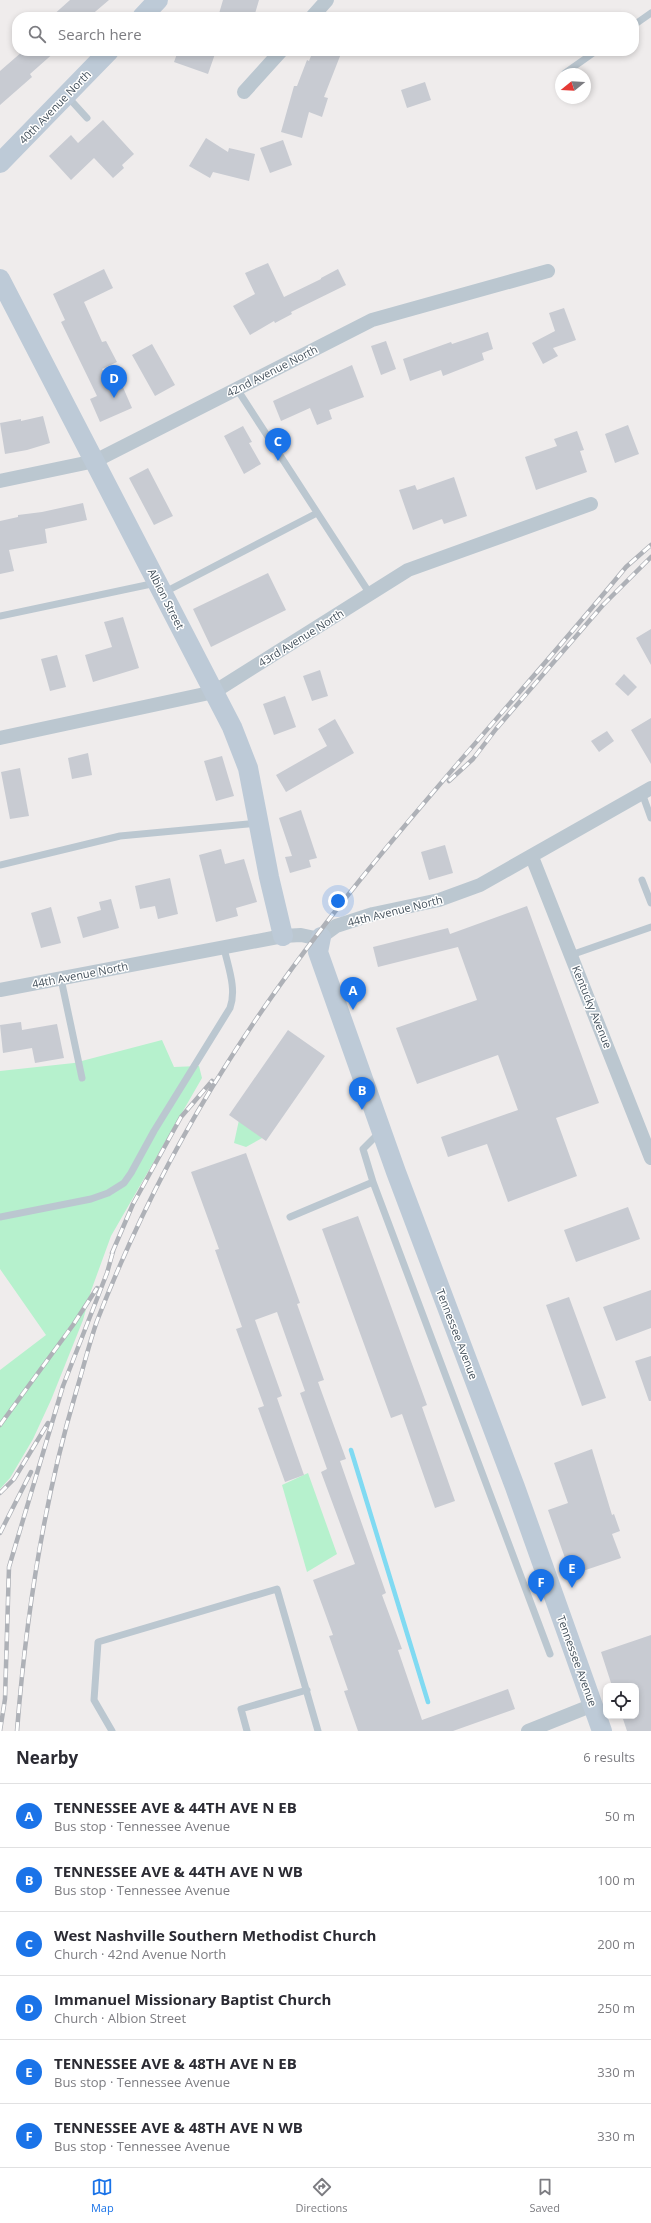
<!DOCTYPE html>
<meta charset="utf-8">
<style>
:root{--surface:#fff;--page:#f2f2f3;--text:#2b2b33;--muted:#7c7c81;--line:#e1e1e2;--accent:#1a73e8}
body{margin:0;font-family:"Open Sans",sans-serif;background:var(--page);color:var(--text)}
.controls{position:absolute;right:12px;bottom:12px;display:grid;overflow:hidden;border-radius:8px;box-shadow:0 2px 6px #0003}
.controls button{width:36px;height:36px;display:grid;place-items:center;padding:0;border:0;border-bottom:1px solid var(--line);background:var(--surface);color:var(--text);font:20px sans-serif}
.compass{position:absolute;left:555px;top:68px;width:36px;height:36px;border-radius:50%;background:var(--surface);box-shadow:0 2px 6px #0003;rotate:252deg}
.you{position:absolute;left:338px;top:901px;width:14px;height:14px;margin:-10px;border:3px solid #fff;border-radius:50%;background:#1a73e8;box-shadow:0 0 0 6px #1a73e833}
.badge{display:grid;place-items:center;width:26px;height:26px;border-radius:50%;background:var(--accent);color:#fff;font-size:13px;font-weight:700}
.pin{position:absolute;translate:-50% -33px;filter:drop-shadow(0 1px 2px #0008)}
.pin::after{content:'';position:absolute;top:21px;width:14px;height:12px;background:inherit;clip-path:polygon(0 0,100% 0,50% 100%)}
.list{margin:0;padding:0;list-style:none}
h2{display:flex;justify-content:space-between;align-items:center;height:52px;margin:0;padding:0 16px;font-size:17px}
h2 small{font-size:13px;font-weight:400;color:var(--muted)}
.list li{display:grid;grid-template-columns:26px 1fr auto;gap:12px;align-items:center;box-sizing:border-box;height:64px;padding:0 16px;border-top:1px solid var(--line)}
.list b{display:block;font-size:15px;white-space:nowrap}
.list p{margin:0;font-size:13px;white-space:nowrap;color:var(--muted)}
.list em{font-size:13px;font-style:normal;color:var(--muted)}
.icon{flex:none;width:22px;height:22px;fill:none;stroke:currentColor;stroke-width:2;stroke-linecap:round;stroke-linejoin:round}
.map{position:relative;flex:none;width:651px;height:1731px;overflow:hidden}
.search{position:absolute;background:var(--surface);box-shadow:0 2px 6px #0003;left:12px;right:12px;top:12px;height:44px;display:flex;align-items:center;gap:10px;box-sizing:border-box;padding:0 14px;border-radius:16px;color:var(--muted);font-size:15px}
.sheet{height:436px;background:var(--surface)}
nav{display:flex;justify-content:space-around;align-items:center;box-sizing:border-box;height:56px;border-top:1px solid var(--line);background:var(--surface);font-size:11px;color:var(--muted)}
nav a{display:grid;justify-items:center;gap:2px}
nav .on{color:var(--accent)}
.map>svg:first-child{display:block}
.green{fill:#b6f1cd}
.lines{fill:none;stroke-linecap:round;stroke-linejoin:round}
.stream{stroke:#80daf2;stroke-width:4.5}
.building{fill:#c8cbd2}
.lane{stroke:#bbc7d0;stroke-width:7}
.street{stroke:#bbc7d0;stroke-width:14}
.secondary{stroke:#bdcad7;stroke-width:20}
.rail-casing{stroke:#aeb1b7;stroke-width:4.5}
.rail{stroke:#fff;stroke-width:3;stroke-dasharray:9;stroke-linecap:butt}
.labels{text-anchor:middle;stroke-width:3;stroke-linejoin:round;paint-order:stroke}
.street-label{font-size:11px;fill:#43505b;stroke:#fff}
</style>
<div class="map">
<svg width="651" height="1731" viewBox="0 0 651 1731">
<rect width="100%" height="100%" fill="#efecec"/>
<!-- green -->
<path class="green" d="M162 1040 174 1067 199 1066 202 1078 111 1236 91 1291 83 1320 51 1400 33 1439 10 1478 0 1489V1370L46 1335 0 1269V1071L74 1063Z
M239 1120 264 1137 246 1147 234 1143Z
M308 1473 337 1554 307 1572 282 1485Z"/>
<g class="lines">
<!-- stream -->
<path class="stream" d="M351 1450 428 1702"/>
</g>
<!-- building -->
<path class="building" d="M70 0H109L89 17H51Z
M223 0H259L254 17H218Z
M23 51H56L30 74 32 77 0 105V71Z
M178 51H216L208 74 174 62Z
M313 51H342L324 97 328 98 322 117 309 112 302 138 281 132 294 86H297L307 60 309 61Z
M425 82 431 100 407 108 401 90Z
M103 120 134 154 122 165 124 168 113 178 94 158 71 180 49 156 71 135 78 143Z
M206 138 228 152 229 148 255 154 249 181 213 172 210 178 189 166Z
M283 140 292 165 270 173 260 148Z
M268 263 284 297 321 279V278L338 269 346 285 291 312 292 314 275 323 274 321 250 335 233 306 255 294 245 273Z
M104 269 113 288 84 302 102 342 106 341 117 362 102 369 114 389 122 385 132 408 100 422 90 399 97 396 61 322 65 320 53 294Z
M564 308 576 340 553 348 558 356 543 364 532 343 555 331 549 313Z
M488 332 493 349 482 353 484 360 443 376 441 370 410 381 403 359 451 342 452 344Z
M386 341 396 369 381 375 371 346Z
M152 344 175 385 155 396 132 355Z
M352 365 364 397 329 410 332 419 317 425 310 408 281 421 273 401Z
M43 416 50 443 27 450 5 454 0 423 21 419V421Z
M628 425 639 454 615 463 605 434Z
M243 426 252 442 249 443 261 464 244 474 224 436Z
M577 431 584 450 580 451 587 472 536 490 525 457 557 446 554 439Z
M148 468 173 516 154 525 129 478Z
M454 477 467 516 444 524 442 519 413 530 399 490 415 485 417 490Z
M83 503 87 520 45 529 47 543 9 550 14 571 0 574V521L18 517V515L42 512Z
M268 573 286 610 211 647 193 609Z
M123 617 139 668 93 682 85 655 112 647 104 622Z
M651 629V665L636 638Z
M57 655 66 687 50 691 41 659Z
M320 670 328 696 312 701 303 676Z
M624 674 637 687 628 696 615 684Z
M285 696 296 727 274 735 263 704Z
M651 718V764L631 730Z
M335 719 354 753 286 792 276 775 327 746 318 729Z
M607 731 614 741 599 752 591 741Z
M88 753 92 775 72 779 68 758Z
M222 756 234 796 216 801 204 761Z
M20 768 29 816 10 819 1 772Z
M301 810 317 858 309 860 311 867 290 873 285 857 292 856 279 818Z
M445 845 453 873 429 880 421 852Z
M221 849 225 864 244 859 257 902 236 908 238 916 216 922 199 855Z
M170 878 178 914 158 919 155 906 140 909 135 886Z
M111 899 119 928 83 938 77 917 101 910 99 902Z
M527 906 599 1103 556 1118 577 1176 508 1202 487 1144 448 1157 441 1137 518 1110 498 1055 417 1084 396 1028 477 1000 458 947 378 967 373 947 448 928 450 934Z
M51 907 61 943 41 948 31 913Z
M21 1022 22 1030 57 1024 64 1058 35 1063 32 1048 3 1053 0 1025Z
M288 1030 325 1056 266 1141 229 1115Z
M246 1153 300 1303 297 1304 324 1380 318 1382 346 1459 340 1461 386 1593 382 1595 402 1649 398 1650 422 1720 508 1689 515 1709 453 1731H358L344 1691 348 1690 329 1636 333 1635 313 1580 355 1564 321 1472 327 1469 300 1393 305 1391 277 1312 255 1320 282 1396 277 1398 304 1475 285 1482 258 1408 264 1406 236 1329 242 1327 215 1250 219 1249 191 1172Z
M628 1207 640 1239 576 1262 564 1230Z
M358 1216 427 1405 422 1407 455 1501 435 1508 402 1414 391 1418 322 1229Z
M651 1290V1328L616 1341 603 1307Z
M569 1297 606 1398 582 1406 546 1305Z
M651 1356V1401H649L635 1361Z
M592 1449 612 1515 614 1514 620 1531 612 1534 621 1558 571 1575 548 1510 568 1503 554 1463Z
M651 1635V1731H627L622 1716H636V1686H612L601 1652Z"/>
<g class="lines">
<!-- lane -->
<path class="lane" d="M634 25 651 13
M565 73 596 51
M67 96 87 118
M237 389 370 594
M163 593 317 513
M0 616 156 583
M642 793 651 818
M0 865 120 836 258 823
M642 880 651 903
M571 955 651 927
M61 979 82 1078
M373 1182 363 1149 379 1133
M0 1217 91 1199 108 1193 124 1183 131 1173 154 1131 230 1008C237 989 228 967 224 948
M290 1217 373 1182 550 1654
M112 1731 94 1700 98 1642 277 1589 318 1731
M247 1731 241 1709 307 1690"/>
<!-- street -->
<path class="street" d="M312 17 327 0
M244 92 281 51
M0 481 95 461 372 320 548 271
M0 738 214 692 408 570 591 504
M532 857 651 1158
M0 990 283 936 301 935 315 938 321 937 336 926 373 914 439 900 480 885 651 788
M528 1731 593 1705"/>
<!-- secondary -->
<path class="secondary" d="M142 17 158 0
M0 163 109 51
M0 279 232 727 248 768 269 877 283 936
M321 937 318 952 396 1172 515 1487 602 1731"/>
<!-- rail casing -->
<g class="rail-casing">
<path id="rail" d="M449 781 473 759 496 729 603 605 651 557
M112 1253 133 1204 181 1117 212 1081
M0 1425 73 1325 97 1288
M0 1493 14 1479 48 1423
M0 1533 31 1472
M0 1731 5 1699 9 1567 63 1386 107 1273 114 1248
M17 1731C26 1616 43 1503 76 1392 83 1369 89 1344 97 1321 132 1231 176 1143 228 1062 342 882 492 730 626 567L651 545"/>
</g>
<!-- rail -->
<use href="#rail" class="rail"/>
</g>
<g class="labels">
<!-- street labels -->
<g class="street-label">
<text transform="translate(55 107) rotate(-46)" y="4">40th Avenue North</text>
<text transform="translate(272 371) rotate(-27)" y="4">42nd Avenue North</text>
<text transform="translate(166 599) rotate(63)" y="4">Albion Street</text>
<text transform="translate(301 638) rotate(-32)" y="4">43rd Avenue North</text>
<text transform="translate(395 911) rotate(-14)" y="4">44th Avenue North</text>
<text transform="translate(80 975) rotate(-11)" y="4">44th Avenue North</text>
<text transform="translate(592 1007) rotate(68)" y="4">Kentucky Avenue</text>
<text transform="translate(457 1334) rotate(69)" y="4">Tennessee Avenue</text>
<text transform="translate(577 1661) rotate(70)" y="4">Tennessee Avenue</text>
</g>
</g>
</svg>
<div class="controls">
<button><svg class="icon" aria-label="locate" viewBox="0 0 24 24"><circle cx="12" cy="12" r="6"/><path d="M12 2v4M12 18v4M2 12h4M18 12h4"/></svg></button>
</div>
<svg class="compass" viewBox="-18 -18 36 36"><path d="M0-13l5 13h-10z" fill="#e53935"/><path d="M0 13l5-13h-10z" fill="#7c7c81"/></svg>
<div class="you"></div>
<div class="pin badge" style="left:353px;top:1010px">A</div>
<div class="pin badge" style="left:362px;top:1110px">B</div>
<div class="pin badge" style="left:278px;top:461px">C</div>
<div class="pin badge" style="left:114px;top:398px">D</div>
<div class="pin badge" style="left:572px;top:1588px">E</div>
<div class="pin badge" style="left:541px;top:1602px">F</div>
<div class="search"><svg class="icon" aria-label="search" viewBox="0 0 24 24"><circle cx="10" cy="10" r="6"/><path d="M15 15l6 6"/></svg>Search here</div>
</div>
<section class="sheet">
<h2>Nearby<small>6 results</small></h2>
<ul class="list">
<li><span class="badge">A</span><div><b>TENNESSEE AVE &amp; 44TH AVE N EB</b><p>Bus stop · Tennessee Avenue</p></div><em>50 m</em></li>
<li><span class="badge">B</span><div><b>TENNESSEE AVE &amp; 44TH AVE N WB</b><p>Bus stop · Tennessee Avenue</p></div><em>100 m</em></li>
<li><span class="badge">C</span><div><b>West Nashville Southern Methodist Church</b><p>Church · 42nd Avenue North</p></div><em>200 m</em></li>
<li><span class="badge">D</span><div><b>Immanuel Missionary Baptist Church</b><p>Church · Albion Street</p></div><em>250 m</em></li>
<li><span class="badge">E</span><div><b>TENNESSEE AVE &amp; 48TH AVE N EB</b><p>Bus stop · Tennessee Avenue</p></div><em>330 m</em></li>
<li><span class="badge">F</span><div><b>TENNESSEE AVE &amp; 48TH AVE N WB</b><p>Bus stop · Tennessee Avenue</p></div><em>330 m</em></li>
</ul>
</section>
<nav>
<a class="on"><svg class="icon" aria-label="map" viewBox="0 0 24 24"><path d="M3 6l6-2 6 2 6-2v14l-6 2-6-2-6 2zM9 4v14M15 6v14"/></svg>Map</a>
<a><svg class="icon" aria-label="directions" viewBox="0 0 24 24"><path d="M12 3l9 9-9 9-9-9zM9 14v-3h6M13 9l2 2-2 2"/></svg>Directions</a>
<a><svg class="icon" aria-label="saved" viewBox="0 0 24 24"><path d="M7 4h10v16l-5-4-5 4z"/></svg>Saved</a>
</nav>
